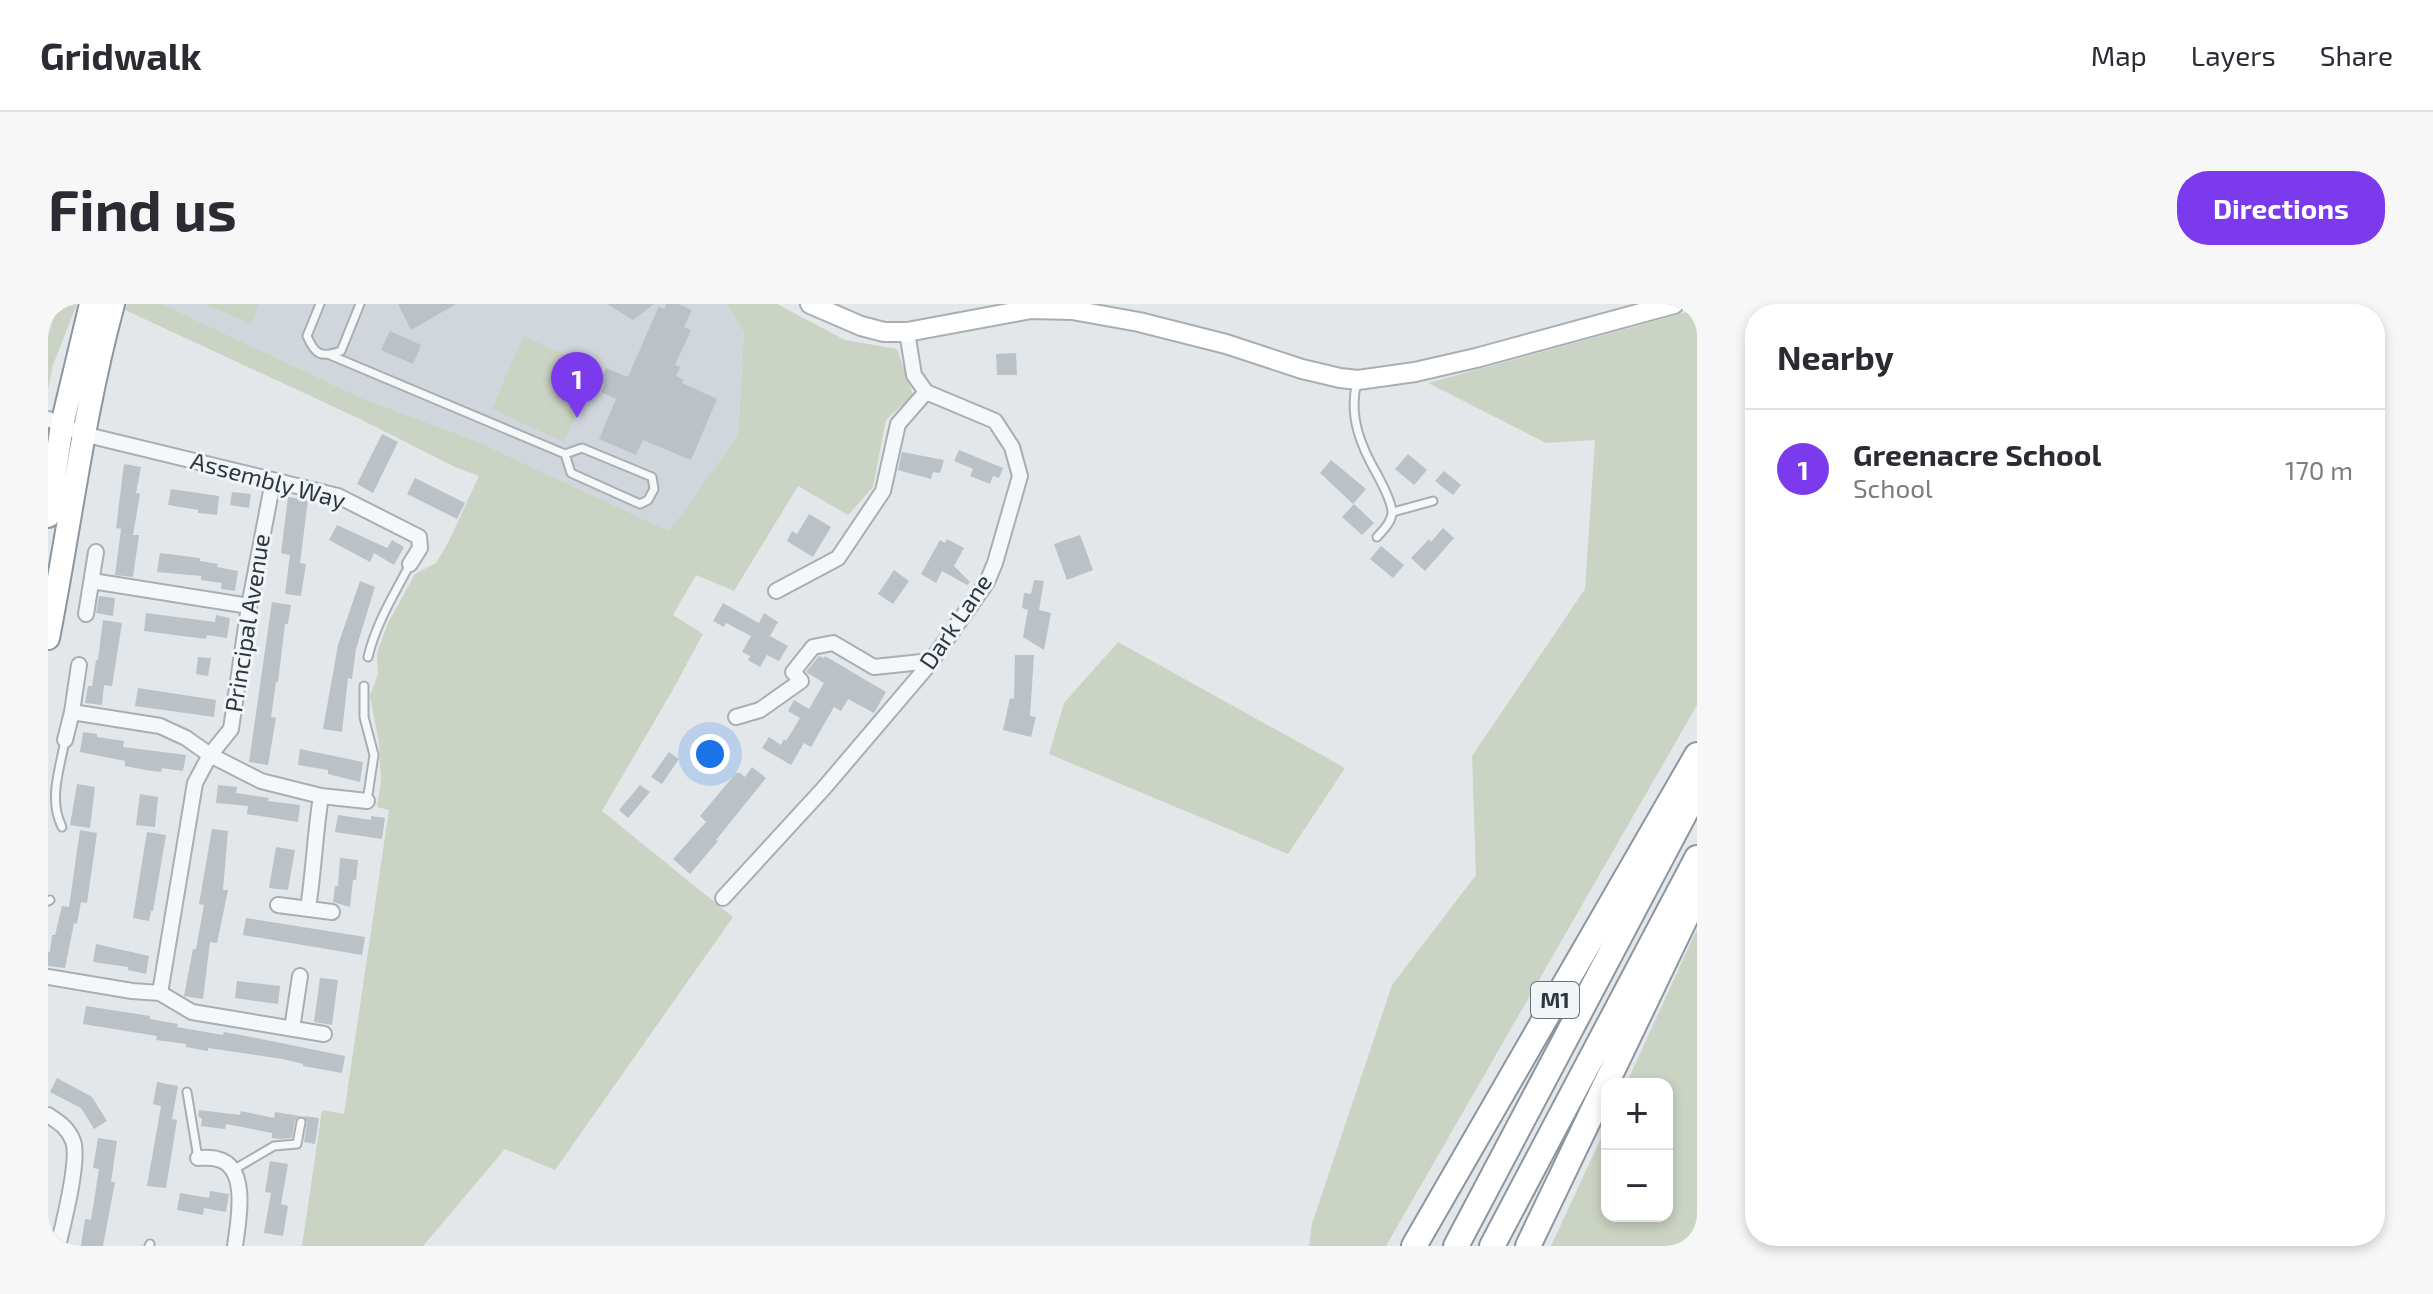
<!DOCTYPE html>
<meta charset="utf-8">
<style>
:root{--surface:#fff;--page:#f7f7f7;--text:#2b2b33;--muted:#7c7c81;--line:#e1e1e2;--accent:#7c3aed}
body{margin:0;font-family:"Exo 2",sans-serif;background:var(--page);color:var(--text)}
.controls{position:absolute;right:24px;bottom:24px;display:grid;overflow:hidden;border-radius:16px;box-shadow:0 4px 12px #0003}
.controls button{width:72px;height:72px;display:grid;place-items:center;padding:0;border:0;border-bottom:2px solid var(--line);background:var(--surface);color:var(--text);font:40px sans-serif}
.you{position:absolute;left:662px;top:450px;width:28px;height:28px;margin:-20px;border:6px solid #fff;border-radius:50%;background:#1a73e8;box-shadow:0 0 0 12px #1a73e833}
.badge{display:grid;place-items:center;width:52px;height:52px;border-radius:50%;background:var(--accent);color:#fff;font-size:26px;font-weight:700}
.pin{position:absolute;translate:-50% -66px;filter:drop-shadow(0 2px 4px #0008)}
.pin::after{content:'';position:absolute;top:42px;width:28px;height:24px;background:inherit;clip-path:polygon(0 0,100% 0,50% 100%)}
.list{margin:0;padding:0;list-style:none}
h2{display:flex;justify-content:space-between;align-items:center;height:104px;margin:0;padding:0 32px;font-size:34px}
h2 small{font-size:26px;font-weight:400;color:var(--muted)}
.list li{display:grid;grid-template-columns:52px 1fr auto;gap:24px;align-items:center;box-sizing:border-box;height:120px;padding:0 32px;border-top:2px solid var(--line)}
.list b{display:block;font-size:30px;white-space:nowrap}
.list p{margin:0;font-size:26px;white-space:nowrap;color:var(--muted)}
.list em{font-size:26px;font-style:normal;color:var(--muted)}
.map{position:relative;flex:none;width:1649px;height:942px;overflow:hidden;border-radius:32px}
header{display:flex;align-items:center;gap:48px;box-sizing:border-box;height:112px;padding:0 40px;background:var(--surface);border-bottom:2px solid var(--line)}
header strong{font-size:38px}
nav{display:flex;gap:44px;margin-inline-start:auto;font-size:28px}
.intro{display:flex;align-items:center;justify-content:space-between;box-sizing:border-box;height:192px;padding:0 48px}
h1{margin:0;font-size:56px}
.button{padding:20px 36px;border-radius:32px;background:var(--accent);color:#fff;font-size:28px;font-weight:700}
main{display:flex;gap:48px;padding:0 48px}
aside{flex:1;background:var(--surface);border-radius:32px;box-shadow:0 4px 12px #0003}
.map>svg:first-child{display:block}
.built{fill:#d1d6dc}
.green{fill:#cbd3c4}
.building{fill:#bac1c7}
.lines{fill:none;stroke-linecap:round;stroke-linejoin:round}
.service-casing{stroke:#a8afb4;stroke-width:11}
.minor-casing{stroke:#a8afb4;stroke-width:18}
.secondary-casing{stroke:#a8afb4;stroke-width:22}
.trunk-casing{stroke:#8b96a0;stroke-width:26}
.motorway-casing{stroke:#8b96a0;stroke-width:28}
.service{stroke:#f5f7f8;stroke-width:7}
.minor{stroke:#f5f7f8;stroke-width:14}
.secondary{stroke:#fff;stroke-width:18}
.trunk{stroke:#fff;stroke-width:22}
.motorway{stroke:#fff;stroke-width:24}
.labels{text-anchor:middle;stroke-width:6;stroke-linejoin:round;paint-order:stroke}
.shield{fill:#f2f5f7;stroke:#677078;stroke-width:2}
.shield-label{font-size:22px;font-weight:bold;fill:#2c3741}
.street-label{font-size:24px;fill:#2c3741;stroke:#f2f5f7}
</style>
<header>
<strong>Gridwalk</strong>
<nav><a>Map</a><a>Layers</a><a>Share</a></nav>
</header>
<div class="intro"><h1>Find us</h1><a class="button">Directions</a></div>
<main>
<div class="map">
<svg width="1649" height="942" viewBox="0 0 1649 942">
<rect width="100%" height="100%" fill="#e3e7ea"/>
<!-- built -->
<path class="built" d="M114 0H678L696 29 690 133 621 227 428 137 316 95Z"/>
<!-- green -->
<path class="green" d="M10 0H29L5 61 0 85V32Z
M79 0H114L316 95 428 137 621 227 690 132 696 29 678 0H729L797 36 849 45 865 91 838 116 825 183 800 211 750 182 686 287 648 271 625 311 655 330 623 389 554 507 685 613 507 866 457 845 375 942H254L274 806 296 810 341 506 329 503 333 477 331 439 322 392 330 370 329 349 340 319 367 270 388 259 400 239 431 172 407 163 314 116 77 6Z
M157 0H211L203 20Z
M1639 8H1649V401L1338 942H1261L1264 920 1344 681 1428 571 1424 452 1537 285 1547 136 1498 139 1380 79Z
M475 32 549 65 516 138 444 105Z
M1070 338 1297 464 1240 550 1001 450 1016 399Z
M1649 625V942H1503L1559 821V912H1619V780H1578Z"/>
<!-- building -->
<path class="building" d="M350 0H408L363 26Z
M559 0H606L585 16Z
M618 0H630L644 6 636 23 643 26 627 61 632 63 628 72 636 76 634 79 669 95 643 156 595 136 588 151 551 135 568 95 553 88 556 81 552 78 558 64 580 73 611 2 616 5Z
M342 27 373 41 365 60 333 46Z
M968 49 969 71H949L948 50Z
M334 130 350 138 325 189 309 180Z
M911 146 955 164 951 174 945 172 942 180 922 172 925 165 906 157Z
M854 148 896 156 892 169 885 168 883 175 850 166Z
M1360 150 1379 166 1366 181 1347 165Z
M1283 156 1318 185 1305 200 1272 169Z
M76 160 93 163 88 189 92 190 85 231H91L85 273 67 271 73 225 68 224Z
M1396 167 1413 181 1405 191 1387 177Z
M367 174 417 199 409 215 359 190Z
M123 185 171 192 169 211 150 209V206L120 201Z
M184 188 203 190 201 204 182 201Z
M240 193 260 196 252 259 258 260 253 292 237 290 242 251 233 249Z
M1306 200 1326 219 1314 231 1294 213Z
M761 210 783 223 765 253 739 237 744 227 749 230Z
M289 221 339 244 344 236 356 243 346 261 326 249 322 258 281 236Z
M1395 224 1406 234 1377 267 1363 254 1381 235 1383 238Z
M1032 231 1045 266 1019 276 1006 240Z
M899 235 916 244 906 262 922 278 919 281 894 267 888 279 873 270 892 236 897 239Z
M1333 242 1356 261 1345 274 1322 255Z
M112 249 152 254V257L170 260 169 263 190 267 187 287 173 285 174 279 153 276V272L109 268Z
M846 266 861 277 845 300 830 290Z
M986 276 996 277 991 306 1003 309 996 346 975 333 980 306 974 304 976 289 983 290Z
M312 277 327 283 308 345 304 375 300 374 294 428 275 425 290 341Z
M51 292 67 294 65 312 48 309Z
M224 298 243 301 240 320H237L230 378H228L223 413 228 414 220 461 201 458Z
M675 299 711 319 716 309 730 318 722 332 740 342 731 357 719 351 712 363 700 356 702 352 694 348 703 332 678 319 676 323 665 317Z
M98 309 167 318 168 311 182 314 179 334 159 331 158 335 96 327Z
M55 316 74 319 64 382 56 381 54 401 37 399 40 382H44L48 356H50Z
M967 351H986L982 412 988 413 983 433 955 426 962 394 966 395Z
M771 352 776 354 777 352 838 388 826 409 800 395 793 407 786 403 763 443 756 439 743 461 714 444 721 433 733 441 736 435 738 437 752 414 740 407 746 396 761 405 776 379 758 368Z
M150 353 163 354 160 372 148 370Z
M90 384 168 396 166 413 87 402Z
M35 428 49 430V433L76 437 75 443 138 451 135 467 114 464 113 468 98 466 77 462V457L32 448Z
M252 445 315 458 312 478 280 470V466L250 461Z
M621 448 631 455 614 480 603 473Z
M704 463 718 474 668 536 670 537 642 570 625 555 658 518 652 512 688 469H692L697 473Z
M29 480 47 483 42 524 22 521Z
M170 481 189 483 188 489 221 494 220 497 252 501 250 518 199 510 200 502 168 499Z
M592 481 602 488 580 514 571 506Z
M92 490 110 493 107 523 88 521Z
M290 511 323 516V512L337 514 334 535 287 528Z
M164 525 180 527 175 586H180L169 639 162 638 155 695 136 692 145 645H148L156 601 151 600Z
M32 526 49 529 39 599 33 598 29 620 26 619 17 664 0 662V648H2L4 631H7L14 602 21 603Z
M99 528 118 531 105 607H103L101 617 85 614Z
M228 543 247 546 240 586 221 584Z
M292 554 310 556 308 576H305L302 603 285 598 287 582H290Z
M198 614 317 633 314 651 195 631Z
M48 640 101 652 98 670 80 666V663L45 658Z
M272 674 290 676 284 721 266 718Z
M189 677 232 682 230 700 187 694Z
M38 702 102 712V715L130 720 129 723 175 731 176 728 198 732 297 752 294 769 255 762V760L235 755 160 744V747L138 743V740L108 736 109 732 35 720Z
M9 774 44 793 59 817 46 825 33 804 2 788Z
M109 778 130 782 124 815 129 816 118 884 99 882 113 802 105 800Z
M151 806 192 811 193 807 226 814 227 808 252 812 247 816 244 834 233 835 224 834V829L178 820 177 825 153 822 154 815 150 812Z
M256 812 271 814 267 840 256 838 259 818Z
M50 834 69 837 63 878H67L55 942H33L37 915 43 916 51 865 45 864Z
M222 857 240 860 233 900 240 902 235 932 216 929 223 889 217 888Z
M162 887 181 890 178 908 156 904 155 911 129 906 132 889 161 894Z"/>
<g class="lines">
<!-- service casing -->
<g class="service-casing">
<path id="service" d="M272 0 259 32C267 51 273 54 293 47L312 0
M282 51 517 150 523 169 592 200 600 196 606 185 604 173 534 144 517 150
M1309 78C1300 112 1313 143 1330 172 1335 182 1343 196 1344 207 1345 217 1335 226 1329 233
M1345 208 1385 197
M320 353C328 319 346 291 362 260
M316 382V413L326 451 319 497
M14 523C0 495 12 465 17 436
M0 597 2 596
M139 788 150 854
M185 866 226 842 249 840 253 818
M101 942 102 940"/>
</g>
<!-- minor casing -->
<g class="minor-casing">
<path id="minor" d="M0 115 35 130 290 192 371 233 372 244 362 260
M44 277 201 302
M728 287 790 254 835 187 850 120 878 88
M38 310 48 248
M24 408 112 422 138 434 162 451 213 477 273 492 319 497
M688 413 712 406 753 377 745 368 765 343 785 339 826 363 883 357
M17 436 24 408 31 361
M675 594 776 484 879 363 939 278 947 259 972 172 964 143 947 117 878 88 866 71 859 28
M230 601 284 608
M260 604C266 566 267 529 273 492
M0 673 84 687 112 689 144 708 276 730
M112 689 147 479 162 451 183 425 201 302 225 177
M244 725 252 672
M0 811C12 819 20 824 25 837 32 856 15 921 10 942
M150 854C156 854 163 853 169 855 202 862 190 919 187 942"/>
</g>
<!-- secondary casing -->
<g class="secondary-casing">
<path id="secondary" d="M762 0 813 22 836 28H859L983 5 1024 6 1091 18 1178 40 1254 65 1292 74 1310 76 1367 68 1428 54 1626 0"/>
</g>
<!-- trunk casing -->
<g class="trunk-casing">
<path id="trunk" d="M0 212 14 121 43 0
M0 334C22 222 35 110 65 0"/>
</g>
<!-- motorway casing -->
<g class="motorway-casing">
<path id="motorway" d="M1366 942 1649 451
M1408 942 1649 486
M1444 942 1649 554
M1480 942 1649 590"/>
</g>
<!-- service -->
<use href="#service" class="service"/>
<!-- minor -->
<use href="#minor" class="minor"/>
<!-- secondary -->
<use href="#secondary" class="secondary"/>
<!-- trunk -->
<use href="#trunk" class="trunk"/>
<!-- motorway -->
<use href="#motorway" class="motorway"/>
</g>
<g class="labels">
<!-- shield labels -->
<rect class="shield" x="1483" y="678" width="48" height="36" rx="6"/>
<g class="shield-label">
<text x="1507" y="704">M1</text>
</g>
<!-- street labels -->
<g class="street-label">
<text transform="translate(220 177) rotate(15)" y="8">Assembly Way</text>
<text transform="translate(908 318) rotate(-56)" y="8">Dark Lane</text>
<text transform="translate(200 319) rotate(-81)" y="8">Principal Avenue</text>
</g>
</g>
</svg>
<div class="controls">
<button>+</button>
<button>−</button>
</div>
<div class="you"></div>
<div class="pin badge" style="left:529px;top:114px">1</div>
</div>
<aside>
<h2>Nearby<small></small></h2>
<ul class="list">
<li><span class="badge">1</span><div><b>Greenacre School</b><p>School</p></div><em>170 m</em></li>
</ul>
</aside>
</main>
